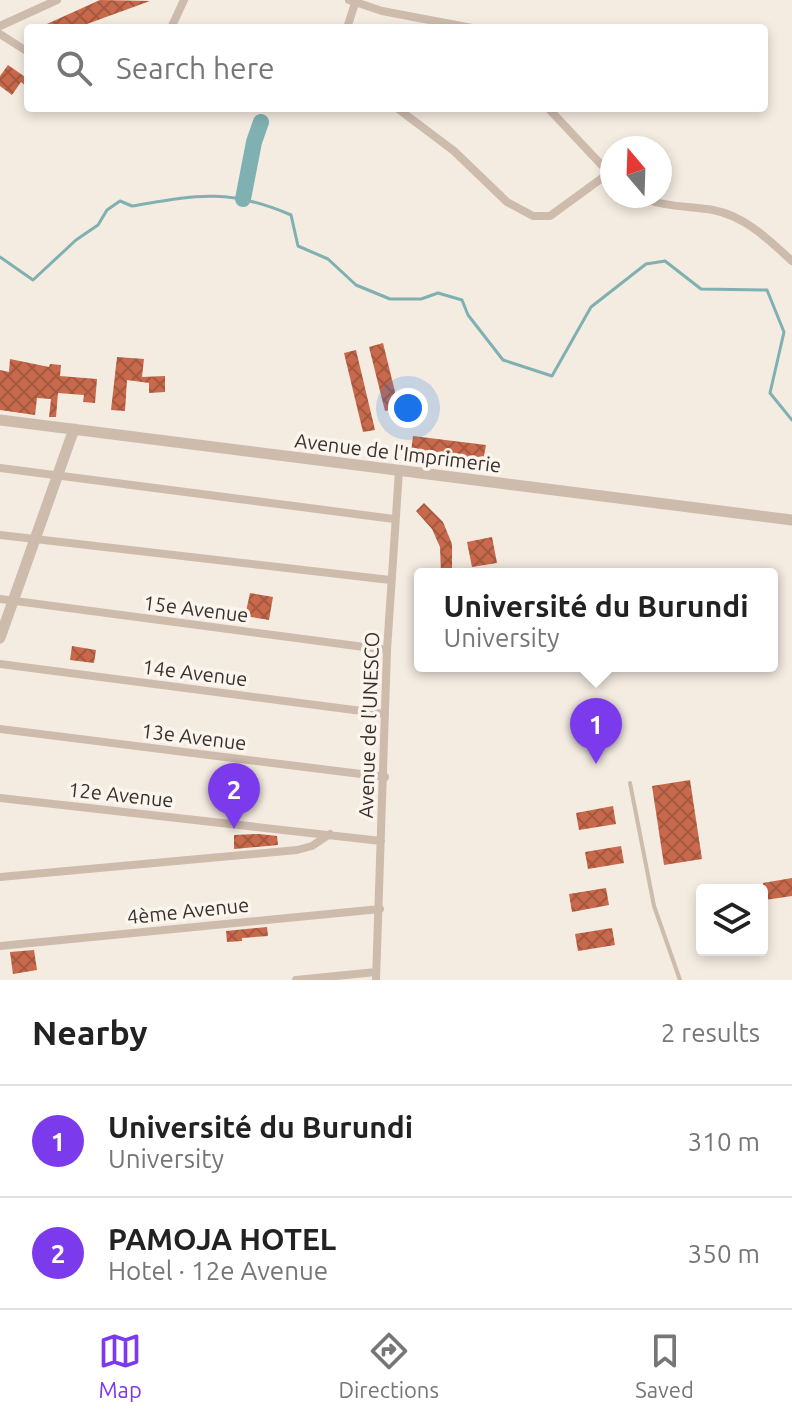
<!DOCTYPE html>
<meta charset="utf-8">
<style>
:root{--surface:#fff;--page:#f2f2f2;--text:#222;--muted:#767676;--line:#e0e0e0;--accent:#7c3aed}
body{margin:0;font-family:Ubuntu,sans-serif;background:var(--page);color:var(--text)}
.controls{position:absolute;right:24px;bottom:24px;display:grid;overflow:hidden;border-radius:8px;box-shadow:0 4px 12px #0003}
.controls button{width:72px;height:72px;display:grid;place-items:center;padding:0;border:0;border-bottom:2px solid var(--line);background:var(--surface);color:var(--text);font:40px sans-serif}
.compass{position:absolute;left:600px;top:136px;width:72px;height:72px;border-radius:50%;background:var(--surface);box-shadow:0 4px 12px #0003;rotate:341deg}
.you{position:absolute;left:408px;top:408px;width:28px;height:28px;margin:-20px;border:6px solid #fff;border-radius:50%;background:#1a73e8;box-shadow:0 0 0 12px #1a73e833}
.badge{display:grid;place-items:center;width:52px;height:52px;border-radius:50%;background:var(--accent);color:#fff;font-size:26px;font-weight:700}
.pin{position:absolute;translate:-50% -66px;filter:drop-shadow(0 2px 4px #0008)}
.pin::after{content:'';position:absolute;top:42px;width:28px;height:24px;background:inherit;clip-path:polygon(0 0,100% 0,50% 100%)}
.popup{position:absolute;left:414px;top:568px;width:364px;height:104px;box-sizing:border-box;display:grid;place-content:center;border-radius:8px;background:var(--surface);filter:drop-shadow(0 2px 6px #0005);font-size:26px;white-space:nowrap;color:var(--muted)}
.popup b{font-size:30px;color:var(--text)}
.popup::after{content:'';position:absolute;left:50%;top:100%;margin-left:-16px;border:16px solid transparent;border-top-color:var(--surface)}
.list{margin:0;padding:0;list-style:none}
h2{display:flex;justify-content:space-between;align-items:center;height:104px;margin:0;padding:0 32px;font-size:34px}
h2 small{font-size:26px;font-weight:400;color:var(--muted)}
.list li{display:grid;grid-template-columns:52px 1fr auto;gap:24px;align-items:center;box-sizing:border-box;height:112px;padding:0 32px;border-top:2px solid var(--line)}
.list b{display:block;font-size:30px;white-space:nowrap}
.list p{margin:0;font-size:26px;white-space:nowrap;color:var(--muted)}
.list em{font-size:26px;font-style:normal;color:var(--muted)}
.icon{flex:none;width:44px;height:44px;fill:none;stroke:currentColor;stroke-width:2;stroke-linecap:round;stroke-linejoin:round}
.map{position:relative;flex:none;width:792px;height:980px;overflow:hidden}
.search{position:absolute;background:var(--surface);box-shadow:0 4px 12px #0003;left:24px;right:24px;top:24px;height:88px;display:flex;align-items:center;gap:20px;box-sizing:border-box;padding:0 28px;border-radius:8px;color:var(--muted);font-size:30px}
.sheet{height:328px;background:var(--surface)}
nav{display:flex;justify-content:space-around;align-items:center;box-sizing:border-box;height:112px;border-top:2px solid var(--line);background:var(--surface);font-size:22px;color:var(--muted)}
nav a{display:grid;justify-items:center;gap:4px}
nav .on{color:var(--accent)}
.map>svg:first-child{display:block}
.lines{fill:none;stroke-linecap:round;stroke-linejoin:round}
.stream{stroke:#7fb0b2;stroke-width:3}
.river{stroke:#7fb0b2;stroke-width:16}
.building{fill:url(#building-cross-hatch)}
.service{stroke:#cdbbac;stroke-width:4}
.minor{stroke:#cdbbac;stroke-width:8}
.tertiary{stroke:#cdbbac;stroke-width:11}
.labels{text-anchor:middle;stroke-width:7;stroke-linejoin:round;paint-order:stroke}
.street-label{font-size:20px;fill:#3b302b;stroke:#fbf5ee}
</style>
<div class="map">
<svg width="792" height="980" viewBox="0 0 792 980">
<defs>
<pattern id="building-cross-hatch" width="8" height="8" patternUnits="userSpaceOnUse" patternTransform="scale(2)"><rect width="8" height="8" fill="#c8694b"/><path d="M0 0l8 8M0 8l8-8" fill="none" stroke="#a4573f"/></pattern>
</defs>
<rect width="100%" height="100%" fill="#f4ebe1"/>
<g class="lines">
<!-- stream -->
<path class="stream" d="M0 257 33 280 76 240 98 225 107 210 120 201 132 206C196 195 229 188 291 215L298 246 328 259 356 285 390 299H421L438 293 462 300 468 315 503 360 552 376 591 307 646 264 665 261 701 289 767 290 784 332 770 393 792 420"/>
<!-- river -->
<path class="river" d="M243 199 254 142 261 122"/>
</g>
<!-- building -->
<path class="building" d="M100 0 150 1 76 28H38Z
M8 65 28 79V88L21 82 12 95 0 86V76Z
M383 343 399 408 385 411 369 347Z
M356 350 375 430 363 432 344 353Z
M117 357 144 359 142 377 165 376V392L149 393V383L127 380 125 411 111 410Z
M10 359 49 367 50 364 61 365 60 376 97 379 95 403 83 402 84 395 58 393 56 417H49L51 399 37 398 35 415 0 410V370L9 372Z
M413 436 486 445 483 461 411 452Z
M424 503 443 522 452 544V574H441L440 547 432 529 416 511Z
M492 537 497 563 472 567 467 542Z
M250 593 273 597 269 620 245 616Z
M72 646 96 650 94 663 70 660Z
M690 780 702 859 664 865 652 786Z
M613 806 616 824 579 830 576 813Z
M259 834 277 836 278 845 234 849V835Z
M621 846 624 863 588 869 585 852Z
M792 878V896L765 900 763 883Z
M606 888 609 905 572 912 569 894Z
M267 927 268 936 242 938V941L227 942 226 931Z
M612 928 615 945 578 951 575 934Z
M34 950 37 970 13 974 10 952Z"/>
<g class="lines">
<!-- service -->
<path class="service" d="M630 783 654 906 680 980"/>
<!-- minor -->
<path class="minor" d="M349 0 382 11 472 28
M0 26 57 0
M171 28 184 0
M347 28 355 3
M0 34 28 52
M397 108 454 151 507 202 533 216H550L609 173
M548 108 610 174
M638 196C661 207 688 206 713 210 745 216 769 240 792 261
M0 468 394 519
M0 535 390 580
M0 599 387 650
M0 664 385 714
M0 729 385 777
M0 798 381 841
M0 877 297 850 312 846 330 834
M0 946 380 909
M296 980 376 972
M376 980 387 650 399 471"/>
<!-- tertiary -->
<path class="tertiary" d="M0 420 792 520
M0 638 74 429"/>
</g>
<g class="labels">
<!-- street labels -->
<g class="street-label">
<text transform="translate(398 453) rotate(7)" y="7">Avenue de l'Imprimerie</text>
<text transform="translate(196 609) rotate(7)" y="7">15e Avenue</text>
<text transform="translate(195 673) rotate(7)" y="7">14e Avenue</text>
<text transform="translate(369 725) rotate(-88)" y="7">Avenue de l'UNESCO</text>
<text transform="translate(194 737) rotate(7)" y="7">13e Avenue</text>
<text transform="translate(121 795) rotate(6)" y="7">12e Avenue</text>
<text transform="translate(188 911) rotate(-6)" y="7">4ème Avenue</text>
</g>
</g>
</svg>
<div class="controls">
<button><svg class="icon" aria-label="layers" viewBox="0 0 24 24"><path d="M12 4l9 5-9 5-9-5zM3 14l9 5 9-5"/></svg></button>
</div>
<svg class="compass" viewBox="-18 -18 36 36"><path d="M0-13l5 13h-10z" fill="#e53935"/><path d="M0 13l5-13h-10z" fill="#767676"/></svg>
<div class="you"></div>
<div class="pin badge" style="left:596px;top:764px">1</div>
<div class="popup"><b>Université du Burundi</b>University</div>
<div class="pin badge" style="left:234px;top:829px">2</div>
<div class="search"><svg class="icon" aria-label="search" viewBox="0 0 24 24"><circle cx="10" cy="10" r="6"/><path d="M15 15l6 6"/></svg>Search here</div>
</div>
<section class="sheet">
<h2>Nearby<small>2 results</small></h2>
<ul class="list">
<li><span class="badge">1</span><div><b>Université du Burundi</b><p>University</p></div><em>310 m</em></li>
<li><span class="badge">2</span><div><b>PAMOJA HOTEL</b><p>Hotel · 12e Avenue</p></div><em>350 m</em></li>
</ul>
</section>
<nav>
<a class="on"><svg class="icon" aria-label="map" viewBox="0 0 24 24"><path d="M3 6l6-2 6 2 6-2v14l-6 2-6-2-6 2zM9 4v14M15 6v14"/></svg>Map</a>
<a><svg class="icon" aria-label="directions" viewBox="0 0 24 24"><path d="M12 3l9 9-9 9-9-9zM9 14v-3h6M13 9l2 2-2 2"/></svg>Directions</a>
<a><svg class="icon" aria-label="saved" viewBox="0 0 24 24"><path d="M7 4h10v16l-5-4-5 4z"/></svg>Saved</a>
</nav>
